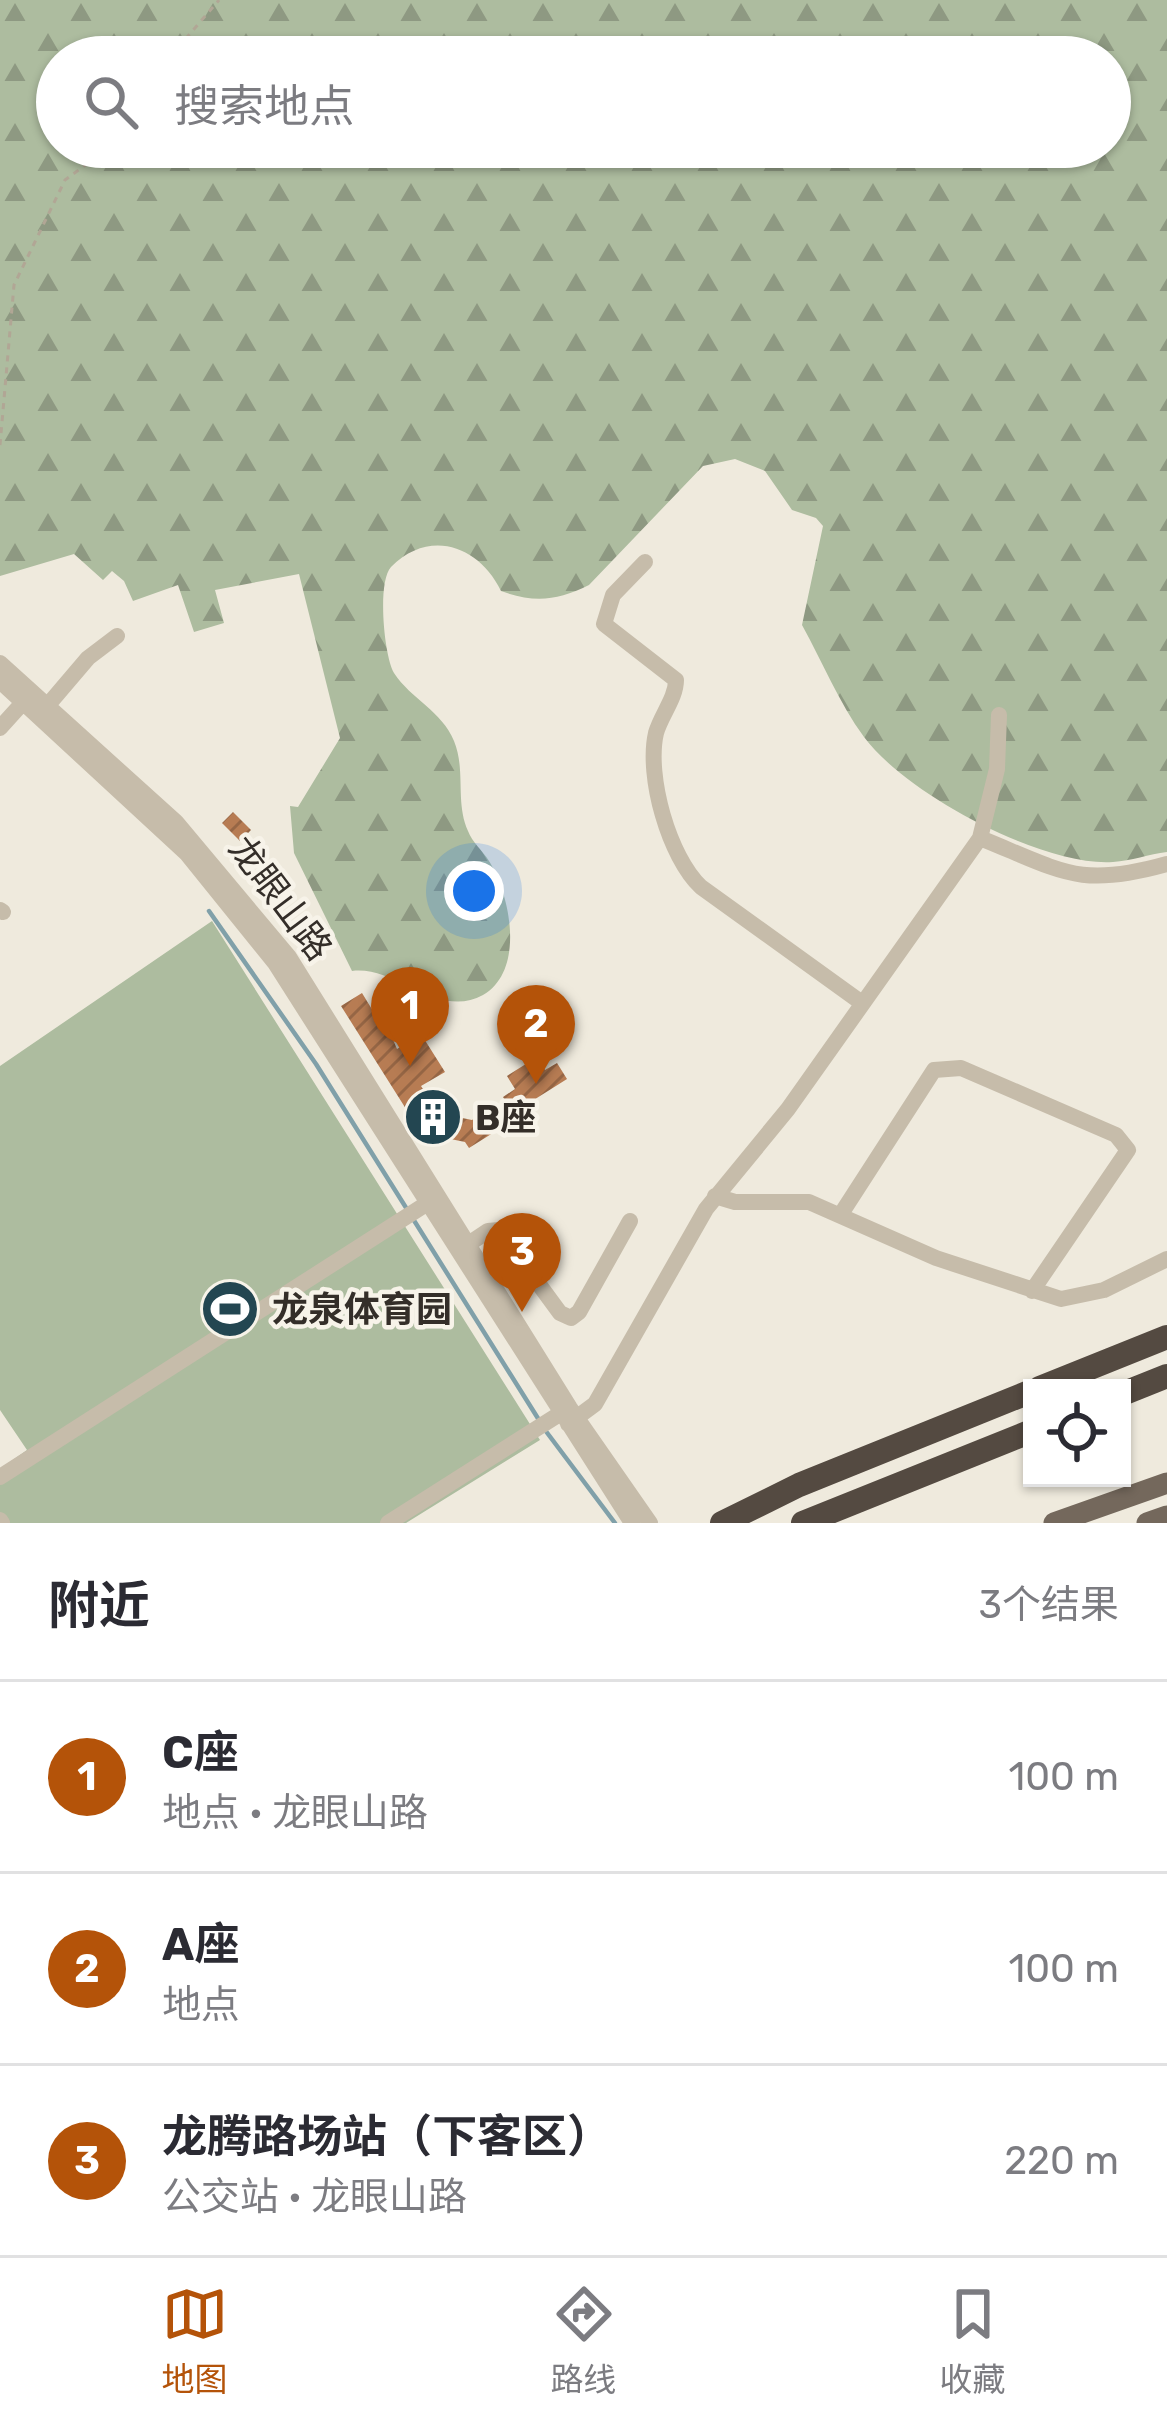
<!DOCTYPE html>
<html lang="zh">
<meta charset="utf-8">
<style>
:root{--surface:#fff;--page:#f2f2f3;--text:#2b2b33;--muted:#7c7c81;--line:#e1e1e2;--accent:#b45309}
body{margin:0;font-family:Rubik,"Noto Sans SC",sans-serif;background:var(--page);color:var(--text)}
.controls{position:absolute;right:36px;bottom:36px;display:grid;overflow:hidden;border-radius:0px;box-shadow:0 3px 9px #0004}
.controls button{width:108px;height:108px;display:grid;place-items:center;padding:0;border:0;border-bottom:3px solid var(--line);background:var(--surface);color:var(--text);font:60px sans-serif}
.you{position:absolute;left:474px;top:891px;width:42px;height:42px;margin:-30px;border:9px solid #fff;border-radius:50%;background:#1a73e8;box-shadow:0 0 0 18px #1a73e833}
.badge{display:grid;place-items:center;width:78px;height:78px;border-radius:50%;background:var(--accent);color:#fff;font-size:39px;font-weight:700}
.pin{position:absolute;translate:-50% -99px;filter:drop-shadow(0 3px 6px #0008)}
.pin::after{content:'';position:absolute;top:63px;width:42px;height:36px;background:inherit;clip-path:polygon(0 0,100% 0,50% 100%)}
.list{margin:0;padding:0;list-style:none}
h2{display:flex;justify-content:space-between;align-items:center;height:156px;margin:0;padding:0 48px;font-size:51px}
h2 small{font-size:39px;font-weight:400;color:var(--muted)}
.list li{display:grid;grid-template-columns:78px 1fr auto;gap:36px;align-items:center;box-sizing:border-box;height:192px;padding:0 48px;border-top:3px solid var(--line)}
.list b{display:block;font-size:45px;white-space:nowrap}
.list p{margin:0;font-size:39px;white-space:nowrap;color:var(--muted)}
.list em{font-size:39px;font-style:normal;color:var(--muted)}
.icon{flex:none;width:66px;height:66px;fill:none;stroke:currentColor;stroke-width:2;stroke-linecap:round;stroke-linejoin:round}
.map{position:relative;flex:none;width:1167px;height:1523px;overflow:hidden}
.search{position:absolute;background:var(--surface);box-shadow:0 3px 9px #0004;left:36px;right:36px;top:36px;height:132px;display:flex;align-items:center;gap:30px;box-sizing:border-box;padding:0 42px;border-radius:66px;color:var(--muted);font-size:45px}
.sheet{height:732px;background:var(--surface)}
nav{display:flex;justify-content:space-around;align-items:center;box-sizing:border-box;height:168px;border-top:3px solid var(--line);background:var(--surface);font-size:33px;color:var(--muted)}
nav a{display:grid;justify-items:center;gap:6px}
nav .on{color:var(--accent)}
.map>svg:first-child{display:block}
.forest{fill:url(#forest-firs);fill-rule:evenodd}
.garden{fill:#adbc9f}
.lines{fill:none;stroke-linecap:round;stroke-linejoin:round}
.stream{stroke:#80a0a9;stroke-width:4.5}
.building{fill:url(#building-hatch)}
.path{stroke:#b1a695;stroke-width:3;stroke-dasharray:6 6;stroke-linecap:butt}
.minor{stroke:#c6bcaa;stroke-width:16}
.major{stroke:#74685c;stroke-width:21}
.highway{stroke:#544a41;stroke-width:24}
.labels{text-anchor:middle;stroke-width:9;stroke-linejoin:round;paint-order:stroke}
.street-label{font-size:36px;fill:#342e29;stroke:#f7f3e9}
.poi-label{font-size:36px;font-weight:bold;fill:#342e29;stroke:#f7f3e9;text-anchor:start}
</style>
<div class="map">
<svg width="1167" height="1523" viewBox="0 0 1167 1523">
<defs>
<pattern id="forest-firs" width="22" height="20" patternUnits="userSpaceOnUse" patternTransform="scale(3)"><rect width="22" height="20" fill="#adbc9f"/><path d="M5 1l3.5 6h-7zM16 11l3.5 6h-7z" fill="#8e9982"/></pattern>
<pattern id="building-hatch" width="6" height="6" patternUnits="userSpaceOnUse" patternTransform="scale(3)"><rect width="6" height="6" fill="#b77c53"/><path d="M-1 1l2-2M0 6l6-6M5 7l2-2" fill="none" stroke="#966645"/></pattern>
</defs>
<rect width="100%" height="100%" fill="#efeadd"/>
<!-- forest -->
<path class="forest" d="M0 0H1167V852C1149 854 1131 861 1113 862 1042 867 905 793 864 737 839 703 822 661 802 625L823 526 816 518 792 510 765 471 735 459 703 466 589 585C557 601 534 603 501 591 479 546 430 528 391 567 377 582 384 656 394 673 411 699 442 711 454 741 466 770 455 802 468 831 472 842 483 851 489 861 510 894 526 970 483 995 438 1020 395 965 352 971L294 853 290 806 298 807 340 738 299 574 215 590 224 623 194 632 178 585 133 601 124 581 112 571 103 580 74 554 0 576ZM57 57H1110V147H57Z"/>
<!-- garden -->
<path class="garden" d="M212 921 540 1440 406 1523H0V1469L27 1450 0 1410V1066Z"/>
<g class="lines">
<!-- stream -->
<path class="stream" d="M209 911 316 1064 539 1420
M545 1430 615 1523"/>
</g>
<!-- building -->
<path class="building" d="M233 812 251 830 240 841 222 823Z
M362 993 373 1011 379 1007 397 1049 421 1034 445 1072 421 1086 438 1113 472 1120 484 1112 496 1131 469 1148 465 1142 431 1135 425 1139 341 1006Z
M537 1057 545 1070 557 1063 567 1079 513 1113 503 1097 515 1089 507 1076Z"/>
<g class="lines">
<!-- path -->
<path class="path" d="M170 57 219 0
M0 445 14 285 65 180 110 147"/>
<!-- minor -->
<path class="minor" d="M645 562 613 595 604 624 676 680C676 698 661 715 656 733 646 776 669 857 701 887L862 1003
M0 663 176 822 289 957 570 1408 650 1523
M0 681 187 854 275 963 632 1523
M42 712 88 658 117 636
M0 728 28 697
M980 838C1062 871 1079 889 1167 864
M0 910 3 912
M715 1196 735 1202H809L936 1258 1061 1299 1104 1290 1167 1259
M841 1214 934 1070 961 1068 1116 1135 1128 1150 1032 1291
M461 1249 488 1231 499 1230 560 1313 571 1318 579 1312 630 1221
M568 1424 595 1404 706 1209 788 1109 980 838 997 769 999 715
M0 1477 434 1199
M0 1520 2 1523
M388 1523 569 1408"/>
<!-- major -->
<path class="major" d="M1054 1523 1167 1483
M1147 1523 1167 1516"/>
<!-- highway -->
<path class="highway" d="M1040 1388 1167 1337
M1122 1394 1167 1376
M722 1523 799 1485 1032 1391
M803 1523 1032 1431"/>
</g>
<!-- icons -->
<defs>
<g id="building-disc" transform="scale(3)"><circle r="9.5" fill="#234651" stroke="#f7f3e9"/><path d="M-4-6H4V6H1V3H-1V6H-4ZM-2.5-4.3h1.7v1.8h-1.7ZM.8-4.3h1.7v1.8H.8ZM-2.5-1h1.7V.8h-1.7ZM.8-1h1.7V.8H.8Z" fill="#fff"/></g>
<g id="stadium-disc" transform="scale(3)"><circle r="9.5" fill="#234651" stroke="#f7f3e9"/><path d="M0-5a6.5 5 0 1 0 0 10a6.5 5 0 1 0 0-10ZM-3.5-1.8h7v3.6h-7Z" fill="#fff"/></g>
</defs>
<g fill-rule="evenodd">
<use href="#building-disc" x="433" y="1117"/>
<use href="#stadium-disc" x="230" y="1309"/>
</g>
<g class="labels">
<!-- street labels -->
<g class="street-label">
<text transform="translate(281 898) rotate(53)" y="13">龙眼山路</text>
</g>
<!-- poi labels -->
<g class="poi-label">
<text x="475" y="1130">B座</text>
<text x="272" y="1322">龙泉体育园</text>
</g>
</g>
</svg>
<div class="controls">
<button><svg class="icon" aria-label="locate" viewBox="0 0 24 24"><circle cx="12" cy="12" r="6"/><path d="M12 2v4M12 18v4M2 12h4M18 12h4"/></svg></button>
</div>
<div class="you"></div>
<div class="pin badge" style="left:410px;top:1066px">1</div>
<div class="pin badge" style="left:536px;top:1084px">2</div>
<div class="pin badge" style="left:522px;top:1312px">3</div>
<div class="search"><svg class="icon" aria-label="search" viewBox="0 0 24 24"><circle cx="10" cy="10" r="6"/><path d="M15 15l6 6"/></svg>搜索地点</div>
</div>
<section class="sheet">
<h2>附近<small>3个结果</small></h2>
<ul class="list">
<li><span class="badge">1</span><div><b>C座</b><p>地点 · 龙眼山路</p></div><em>100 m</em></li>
<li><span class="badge">2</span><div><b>A座</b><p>地点</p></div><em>100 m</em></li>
<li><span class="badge">3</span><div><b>龙腾路场站（下客区）</b><p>公交站 · 龙眼山路</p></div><em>220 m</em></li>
</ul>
</section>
<nav>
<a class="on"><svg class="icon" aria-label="map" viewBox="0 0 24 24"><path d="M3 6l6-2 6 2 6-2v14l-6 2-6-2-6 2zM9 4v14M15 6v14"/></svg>地图</a>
<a><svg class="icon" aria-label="directions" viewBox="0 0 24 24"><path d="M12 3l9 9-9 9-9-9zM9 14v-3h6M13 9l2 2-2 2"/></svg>路线</a>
<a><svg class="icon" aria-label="saved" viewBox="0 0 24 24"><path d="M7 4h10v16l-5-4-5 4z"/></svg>收藏</a>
</nav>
